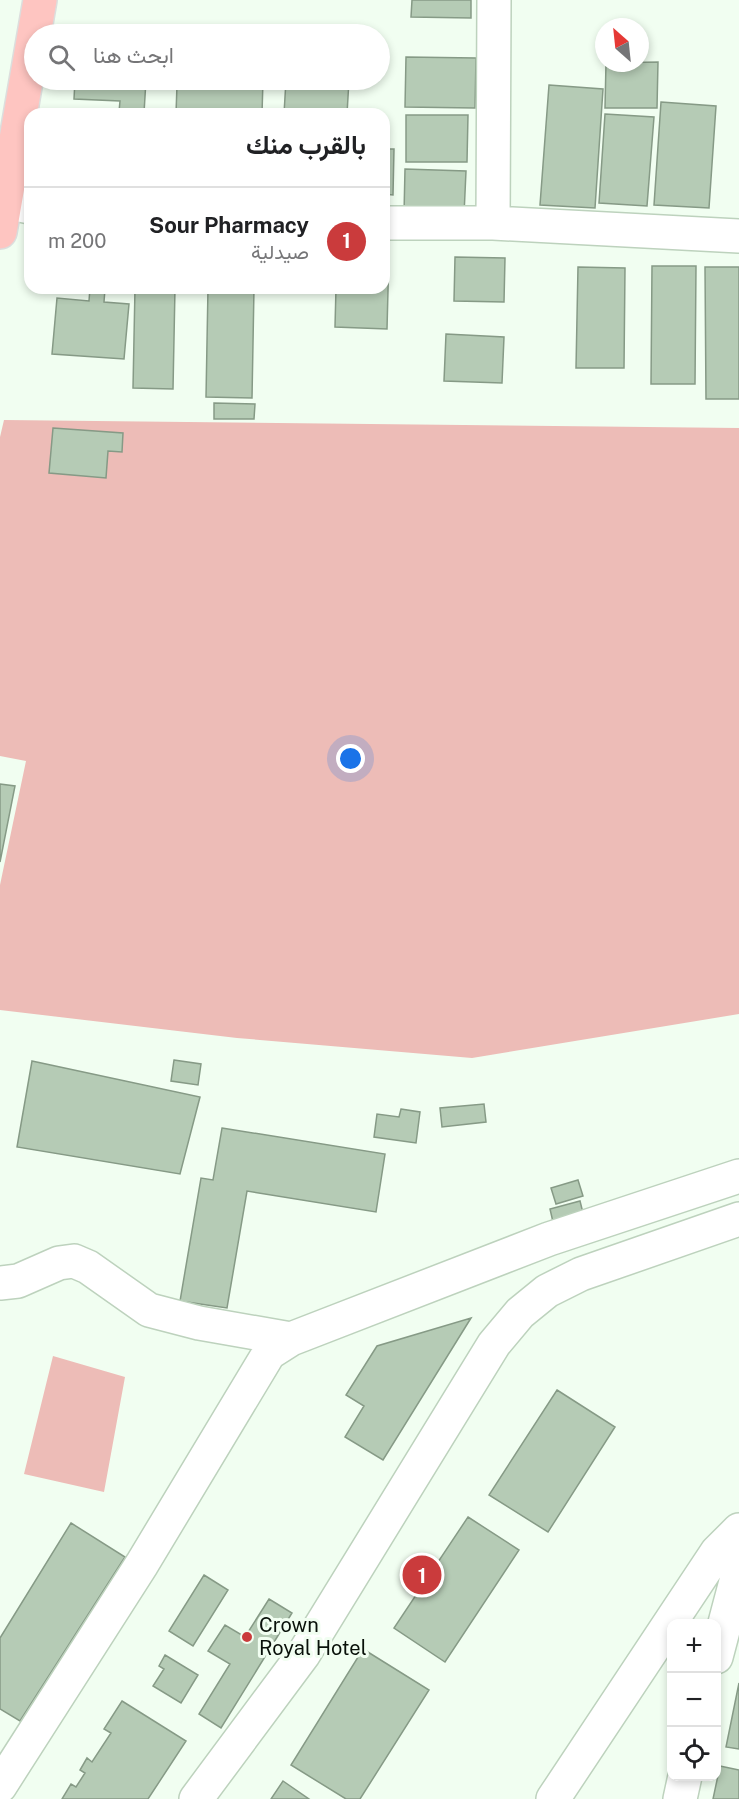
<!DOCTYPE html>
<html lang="ar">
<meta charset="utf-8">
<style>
:root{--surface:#fff;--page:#f6f6f6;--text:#202124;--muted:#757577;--line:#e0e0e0;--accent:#ca3b3c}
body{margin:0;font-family:"Public Sans",Vazirmatn,sans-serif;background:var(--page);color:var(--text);direction:rtl}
.controls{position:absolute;right:18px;bottom:18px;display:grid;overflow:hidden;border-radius:12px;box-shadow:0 3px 9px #0003}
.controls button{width:54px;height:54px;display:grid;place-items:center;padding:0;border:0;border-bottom:2px solid var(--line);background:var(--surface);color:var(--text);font:30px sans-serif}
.compass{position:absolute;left:595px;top:18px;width:54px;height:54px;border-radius:50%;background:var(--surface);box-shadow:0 3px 9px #0003;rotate:333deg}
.you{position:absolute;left:351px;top:759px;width:21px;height:21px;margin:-15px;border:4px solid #fff;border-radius:50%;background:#1a73e8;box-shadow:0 0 0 9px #1a73e833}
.badge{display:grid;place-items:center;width:39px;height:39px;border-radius:50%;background:var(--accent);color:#fff;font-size:20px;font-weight:700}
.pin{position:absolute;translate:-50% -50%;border:3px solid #fff;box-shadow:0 2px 6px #0006}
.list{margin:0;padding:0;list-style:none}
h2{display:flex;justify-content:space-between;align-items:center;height:78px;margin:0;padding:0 24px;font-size:26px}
h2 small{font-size:20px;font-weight:400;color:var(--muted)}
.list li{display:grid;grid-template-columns:39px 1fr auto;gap:18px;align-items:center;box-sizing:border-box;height:108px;padding:0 24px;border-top:2px solid var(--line)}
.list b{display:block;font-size:22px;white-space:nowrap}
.list p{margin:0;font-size:20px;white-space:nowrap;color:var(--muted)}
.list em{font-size:20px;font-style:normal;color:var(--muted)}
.icon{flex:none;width:33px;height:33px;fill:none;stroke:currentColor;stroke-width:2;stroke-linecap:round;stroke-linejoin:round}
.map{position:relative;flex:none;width:739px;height:1799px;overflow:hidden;direction:ltr}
.search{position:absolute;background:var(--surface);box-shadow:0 3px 9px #0003;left:24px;top:24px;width:366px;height:66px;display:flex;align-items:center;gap:15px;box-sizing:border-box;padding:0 21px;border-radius:33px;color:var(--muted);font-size:22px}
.panel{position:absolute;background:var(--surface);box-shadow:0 3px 9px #0003;left:24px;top:108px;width:366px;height:186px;border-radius:18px;direction:rtl}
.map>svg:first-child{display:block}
.green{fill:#edbcb7}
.building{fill:#b5cbb5;stroke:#869a86;stroke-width:1.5}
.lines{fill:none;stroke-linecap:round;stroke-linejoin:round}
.minor-casing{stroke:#bdd2bd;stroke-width:36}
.major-casing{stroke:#dcdedd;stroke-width:36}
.minor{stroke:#fff;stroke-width:33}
.major{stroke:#fec5c1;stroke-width:33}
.poi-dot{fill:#ca3b3c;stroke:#f1fef1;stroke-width:2}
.labels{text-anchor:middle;stroke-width:6;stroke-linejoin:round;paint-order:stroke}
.poi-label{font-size:20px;fill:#081009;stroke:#f1fef1;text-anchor:start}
</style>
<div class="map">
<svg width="739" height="1799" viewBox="0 0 739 1799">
<rect width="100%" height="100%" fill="#f1fef1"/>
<!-- green -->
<path class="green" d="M4 420 739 428V1014L472 1058 237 1038 0 1010V885L26 761 0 756V437Z
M53 1356 125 1377 104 1492 24 1474Z"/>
<!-- building -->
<path class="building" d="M412 0H471V18L411 17Z
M406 57 476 58 475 108 405 107Z
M658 62 657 108H605L606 63Z
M75 80H146L144 113 119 112 120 101 74 99Z
M193 80H263L262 114H176L177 85 193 86Z
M286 80H349L347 114H284Z
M549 85 603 89 595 208 540 205Z
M661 102 716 106 709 208 654 205Z
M605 114 654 117 647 206 599 203Z
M406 115H468L467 162H406Z
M384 149H394L393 195 384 194Z
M405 169 466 171 464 215 404 214Z
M384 251 389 252 387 329 335 327 336 288H384Z
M455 257 505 258 504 302 454 301Z
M652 266H696L695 384H651Z
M578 267 625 268 624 368H576Z
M705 267H739V399H706Z
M90 288 105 289 104 302 129 304 124 359 52 354 57 298 89 301Z
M135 288H175L173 389 133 388Z
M208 288H254L252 398 206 397Z
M446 334 504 337 502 383 444 381Z
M214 403 255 404 254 419H214Z
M53 428 123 433 122 452 108 451 106 478 49 473Z
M0 784 15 786 0 862Z
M174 1060 201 1064 198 1085 171 1081Z
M32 1061 200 1097 180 1174 17 1147Z
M484 1104 486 1122 442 1127 440 1108Z
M401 1109 420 1112 416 1143 374 1137 377 1114 399 1117Z
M222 1128 385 1154 376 1212 247 1191 227 1308 180 1301 201 1178 213 1180Z
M578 1180 583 1196 556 1204 551 1188Z
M580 1201 583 1213 553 1222 550 1209Z
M471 1318 383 1460 345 1437 364 1406 346 1395 377 1346Z
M557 1390 615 1427 548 1532 489 1495Z
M468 1517 519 1550 445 1662 394 1628Z
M71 1523 125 1557 20 1721 0 1709V1638Z
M204 1575 228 1590 193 1646 169 1631Z
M269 1599 292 1613 221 1728 199 1714 230 1664 208 1651 225 1625 245 1637Z
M363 1649 429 1690 360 1799H346L291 1765Z
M165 1655 198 1675 181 1703 153 1686 164 1669 159 1666Z
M739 1683V1749L726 1747Z
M122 1701 186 1741 148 1799H62L71 1784 76 1787 85 1773 80 1770 87 1758 92 1762 111 1733 104 1729Z
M720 1766 739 1770V1799H713Z
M283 1781 309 1799H271Z"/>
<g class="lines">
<!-- minor casing -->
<g class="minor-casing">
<path id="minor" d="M0 201 30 207
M384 223H493L739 236
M493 223 494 0
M0 1283 18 1281 59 1263 74 1261 88 1267 149 1310 199 1323 291 1339
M716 1657 739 1570
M0 1786 142 1564 269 1353 291 1339 549 1239 739 1176
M196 1799 303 1655 494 1344 520 1313 547 1291 581 1274 739 1219
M553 1799 717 1552 739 1530
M680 1799 685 1776"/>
</g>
<!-- major casing -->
<g class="major-casing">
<path id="major" d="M0 232 40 0"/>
</g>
<!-- minor -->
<use href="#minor" class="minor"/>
<!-- major -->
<use href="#major" class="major"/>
</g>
<!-- markers -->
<circle class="poi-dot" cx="247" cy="1637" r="6"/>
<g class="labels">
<!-- poi labels -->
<g class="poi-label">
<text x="259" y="1632">Crown<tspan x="259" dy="23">Royal Hotel</tspan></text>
</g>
</g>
</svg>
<div class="controls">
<button>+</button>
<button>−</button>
<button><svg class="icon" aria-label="locate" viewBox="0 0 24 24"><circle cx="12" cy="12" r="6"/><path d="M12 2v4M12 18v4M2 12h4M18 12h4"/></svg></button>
</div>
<svg class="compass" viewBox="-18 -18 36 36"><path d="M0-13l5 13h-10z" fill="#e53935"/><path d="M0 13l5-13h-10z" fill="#757577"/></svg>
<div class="you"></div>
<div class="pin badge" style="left:422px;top:1575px">1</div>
<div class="search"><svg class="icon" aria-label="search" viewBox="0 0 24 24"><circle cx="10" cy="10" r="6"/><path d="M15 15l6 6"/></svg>ابحث هنا</div>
<section class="panel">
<h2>بالقرب منك<small></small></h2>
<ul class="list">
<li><span class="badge">1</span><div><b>Sour Pharmacy</b><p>صيدلية</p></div><em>200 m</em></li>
</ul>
</section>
</div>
